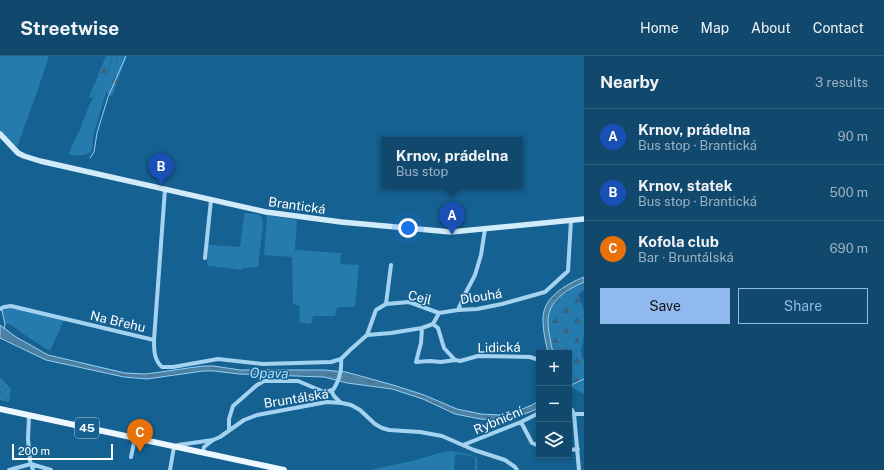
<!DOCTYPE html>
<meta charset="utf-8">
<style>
:root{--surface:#10496d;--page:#1e5375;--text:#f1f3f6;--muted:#9cb2c2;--line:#306180;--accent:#90b9f0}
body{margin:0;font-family:"Public Sans",sans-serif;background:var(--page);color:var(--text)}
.controls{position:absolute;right:12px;bottom:12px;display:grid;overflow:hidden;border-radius:0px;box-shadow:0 2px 6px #0003}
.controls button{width:36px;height:36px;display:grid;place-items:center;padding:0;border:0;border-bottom:1px solid var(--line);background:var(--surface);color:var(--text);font:20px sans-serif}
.scale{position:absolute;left:12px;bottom:10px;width:101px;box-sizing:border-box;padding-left:4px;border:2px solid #fff;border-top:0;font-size:11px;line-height:14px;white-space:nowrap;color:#fff;-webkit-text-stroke:3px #156191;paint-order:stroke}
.you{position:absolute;left:408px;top:172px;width:14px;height:14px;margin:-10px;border:3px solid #fff;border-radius:50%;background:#1a73e8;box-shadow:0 0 0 6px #1a73e833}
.badge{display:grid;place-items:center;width:26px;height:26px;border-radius:50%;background:var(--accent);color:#fff;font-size:13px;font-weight:700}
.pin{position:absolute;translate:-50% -33px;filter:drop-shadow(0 1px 2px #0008)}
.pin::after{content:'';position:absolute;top:21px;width:14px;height:12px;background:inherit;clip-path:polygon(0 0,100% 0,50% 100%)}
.popup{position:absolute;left:381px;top:81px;width:142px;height:52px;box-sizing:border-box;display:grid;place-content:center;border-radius:0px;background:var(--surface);filter:drop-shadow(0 1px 3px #0005);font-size:13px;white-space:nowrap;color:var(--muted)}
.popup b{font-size:15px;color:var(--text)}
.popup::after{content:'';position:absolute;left:50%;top:100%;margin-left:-8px;border:8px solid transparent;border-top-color:var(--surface)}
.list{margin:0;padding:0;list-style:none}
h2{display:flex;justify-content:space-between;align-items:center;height:52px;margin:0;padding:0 16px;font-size:17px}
h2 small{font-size:13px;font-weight:400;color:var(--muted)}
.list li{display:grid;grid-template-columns:26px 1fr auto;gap:12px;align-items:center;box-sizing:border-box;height:56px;padding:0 16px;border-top:1px solid var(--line)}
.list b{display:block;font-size:15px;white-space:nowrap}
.list p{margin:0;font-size:13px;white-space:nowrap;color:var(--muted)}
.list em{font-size:13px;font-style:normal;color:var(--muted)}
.actions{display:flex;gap:8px;padding:12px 16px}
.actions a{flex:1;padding:9px 0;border:1px solid var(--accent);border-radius:0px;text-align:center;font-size:14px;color:var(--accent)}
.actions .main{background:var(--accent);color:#111}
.icon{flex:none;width:22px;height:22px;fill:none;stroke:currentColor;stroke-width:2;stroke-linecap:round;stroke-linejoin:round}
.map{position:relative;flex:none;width:584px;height:414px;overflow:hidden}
header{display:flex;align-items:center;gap:24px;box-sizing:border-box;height:56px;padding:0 20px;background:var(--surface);border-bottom:1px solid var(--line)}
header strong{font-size:19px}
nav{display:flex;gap:22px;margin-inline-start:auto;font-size:14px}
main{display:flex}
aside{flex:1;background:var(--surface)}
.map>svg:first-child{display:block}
.grass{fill:#257aae}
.forest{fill:url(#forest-firs)}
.park{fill:url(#park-dots)}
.water{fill:url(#water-ripples);stroke:#95d1f3}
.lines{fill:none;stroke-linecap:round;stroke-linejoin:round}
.stream{stroke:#95d1f3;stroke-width:1}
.street{stroke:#a3d3f1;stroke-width:4}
.secondary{stroke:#d1ebfb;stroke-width:5.5}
.primary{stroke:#edf7ff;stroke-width:6}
.labels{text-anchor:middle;stroke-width:3;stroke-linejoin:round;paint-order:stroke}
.shield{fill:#156191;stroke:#b9d0de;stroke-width:1}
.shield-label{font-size:12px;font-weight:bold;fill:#fff}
.street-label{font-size:13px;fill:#fff;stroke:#156191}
.water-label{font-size:14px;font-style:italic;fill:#afddf8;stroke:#156191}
</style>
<header>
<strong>Streetwise</strong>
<nav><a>Home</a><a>Map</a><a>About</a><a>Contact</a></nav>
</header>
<main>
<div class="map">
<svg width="584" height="414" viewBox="0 0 584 414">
<defs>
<pattern id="forest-firs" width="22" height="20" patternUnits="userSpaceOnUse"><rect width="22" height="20" fill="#257aae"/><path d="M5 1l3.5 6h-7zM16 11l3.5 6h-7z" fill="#38637d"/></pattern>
<pattern id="park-dots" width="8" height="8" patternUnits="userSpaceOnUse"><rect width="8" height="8" fill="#257aae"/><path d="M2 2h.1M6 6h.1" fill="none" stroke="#38637d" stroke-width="1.8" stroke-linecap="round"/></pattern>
<pattern id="water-ripples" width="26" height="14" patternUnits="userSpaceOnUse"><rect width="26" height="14" fill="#4c81a4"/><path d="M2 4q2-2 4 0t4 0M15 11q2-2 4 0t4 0" fill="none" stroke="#4c697c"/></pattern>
</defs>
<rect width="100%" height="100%" fill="#156191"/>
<!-- grass -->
<path class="grass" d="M0 0H49L36 39 17 91 15 90 0 75Z
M112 0H118C116 5 116 10 114 15 106 35 100 57 94 77 92 83 94 91 91 95 86 101 77 99 70 99L69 98 75 83 80 74 82 67 89 50 108 14 111 7Z
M245 157C250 157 259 157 262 162 263 163 263 168 263 169L258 211 243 212 242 214 228 212 208 210 207 206 208 189H212L240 191 244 159Z
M267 159 297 164 295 194 341 197 340 208 359 209 355 251H337L335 260H313L311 268 299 266 300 250 293 248 292 201 264 199Z
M11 251 64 264 50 295 29 282 10 268H5L2 253Z
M451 395 463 397 477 401V414H475V401L458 398 455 399 454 414H370L412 405 439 397Z"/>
<!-- forest -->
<path class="forest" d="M106 0H112C109 16 100 28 93 42L89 41Z
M118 0H127L112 40 109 39 106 36 109 26 114 13Z
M584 226V234L578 238 584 254V279L581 295 582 301 584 304V338L569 330V297H553C551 287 548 276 548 266 547 245 568 233 584 226Z"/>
<!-- park -->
<path class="park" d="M0 321 11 333 9 346 0 344Z"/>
<!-- water -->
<path class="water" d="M584 221V226C568 233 547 245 548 266 548 276 551 287 553 297H548C546 287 543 276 543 266 541 242 565 229 584 221Z
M0 269 16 281 48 299 125 317 146 318 203 310H214L240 314H324L346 316 393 329 424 339 457 353 481 358 499 359 515 356 532 349 539 345V351L535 354 516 361 499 364 480 363 455 358 423 343 392 333 347 327 324 321 239 318 214 315H203L147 323 124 321 46 304 0 282Z"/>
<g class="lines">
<!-- stream -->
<path class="stream" d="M90 102 94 96 97 77 108 41 126 0
M2 254 5 268 4 273
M569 330 584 323"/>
<!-- street -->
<path class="street" d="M205 202 211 144
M386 248 391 209
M0 253 4 251 11 250 154 284C154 294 154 304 162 311H173L218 303 263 308 331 306 341 303 350 294 367 279 391 277 422 272 433 268 439 257 458 254 477 253 502 248 545 236 568 215 571 164
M458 254 464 240 475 219 481 199 485 173
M433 268 438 272 444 292 455 304 460 305 478 300 530 301 539 304
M422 272 421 287 416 306 430 305 441 306 455 304
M367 279 376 254 386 248 409 246 439 257
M154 284 165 133
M331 334 334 340 341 347
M539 336V339
M569 352 572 354 574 358 579 414
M574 358H584
M29 360 28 383 30 405 33 414
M521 366 532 387 539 390
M229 374V363L233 350 257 329 264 325H298L324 336 333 334C339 325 342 314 341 303
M463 389 521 366 535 359 539 356
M569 394 578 393
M203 397 204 391 213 384
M131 401 135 382
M9 414 31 408 51 414
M170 414 174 391 178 389 213 384 220 381 244 364 257 359 327 346 342 347 351 349 360 354 375 368 382 372 389 374 420 376 442 380 474 394 505 404 515 411 517 414"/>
<!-- secondary -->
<path class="secondary" d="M0 78 18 97 24 100 40 105 266 156 341 166 451 176 584 163"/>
<!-- primary -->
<path class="primary" d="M0 353 284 414"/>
</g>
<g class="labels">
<!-- shield labels -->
<rect class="shield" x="75" y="362" width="24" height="20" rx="3"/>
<g class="shield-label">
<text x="87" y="376">45</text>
</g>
<!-- street labels -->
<g class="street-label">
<text transform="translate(297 149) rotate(8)" y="5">Brantická</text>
<text transform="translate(481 240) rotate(-9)" y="5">Dlouhá</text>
<text transform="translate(420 241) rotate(13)" y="5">Cejl</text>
<text transform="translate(118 265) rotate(13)" y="5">Na Břehu</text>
<text transform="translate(499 291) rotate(-1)" y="5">Lidická</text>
<text transform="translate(296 342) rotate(-9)" y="5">Bruntálská</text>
<text transform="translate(498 364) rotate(-23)" y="5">Rybniční</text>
</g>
<!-- water labels -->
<g class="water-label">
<text transform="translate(269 317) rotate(1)" y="5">Opava</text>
</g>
</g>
</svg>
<div class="controls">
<button>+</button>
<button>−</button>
<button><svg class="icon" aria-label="layers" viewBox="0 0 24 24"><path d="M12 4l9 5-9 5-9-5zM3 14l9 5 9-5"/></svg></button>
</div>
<div class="scale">200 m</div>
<div class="you"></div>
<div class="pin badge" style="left:452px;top:179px;background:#1a4fb4">A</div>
<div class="popup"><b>Krnov, prádelna</b>Bus stop</div>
<div class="pin badge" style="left:161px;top:130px;background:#1a4fb4">B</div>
<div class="pin badge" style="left:140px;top:396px;background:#e8710a">C</div>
</div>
<aside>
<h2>Nearby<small>3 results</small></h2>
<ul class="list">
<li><span class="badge" style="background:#1a4fb4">A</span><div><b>Krnov, prádelna</b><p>Bus stop · Brantická</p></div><em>90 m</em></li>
<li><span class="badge" style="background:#1a4fb4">B</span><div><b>Krnov, statek</b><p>Bus stop · Brantická</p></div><em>500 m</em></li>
<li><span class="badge" style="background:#e8710a">C</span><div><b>Kofola club</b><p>Bar · Bruntálská</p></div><em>690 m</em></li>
</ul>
<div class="actions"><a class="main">Save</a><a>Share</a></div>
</aside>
</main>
